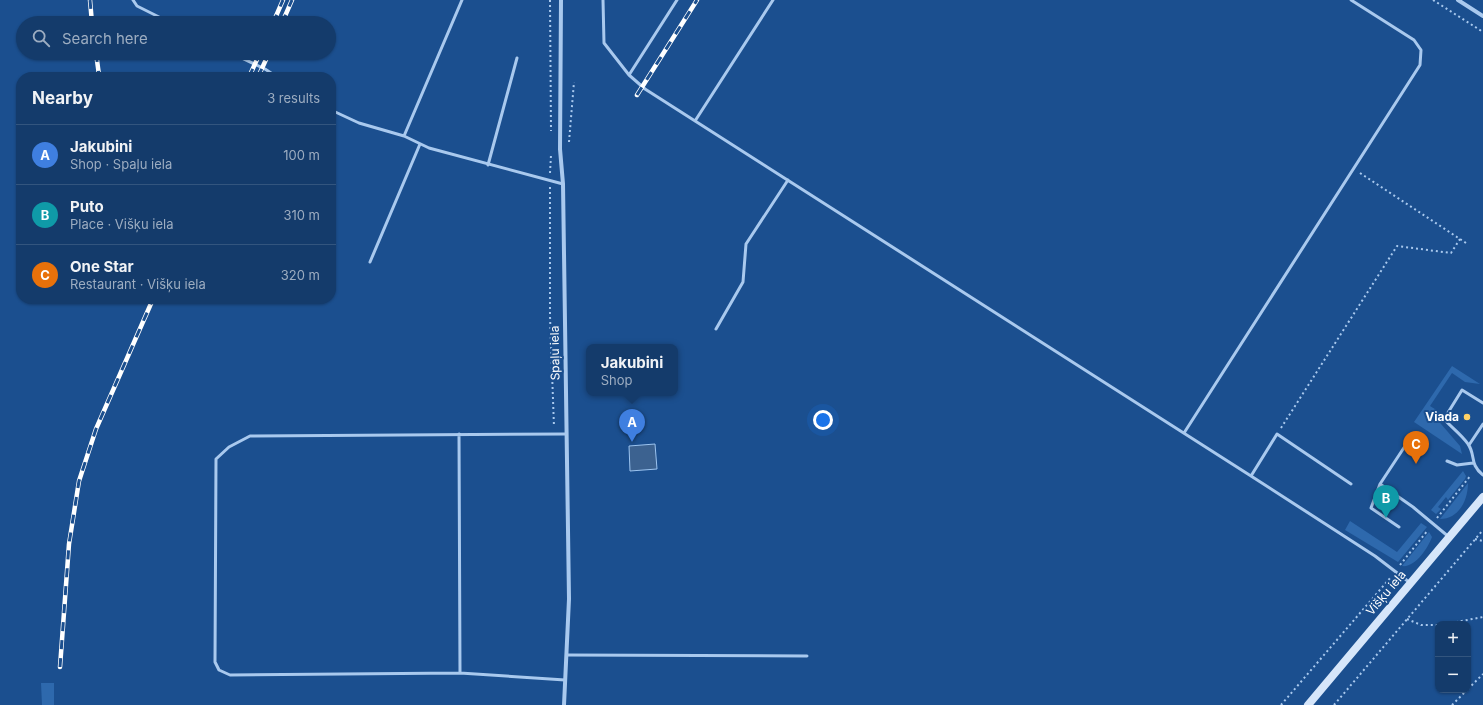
<!DOCTYPE html>
<meta charset="utf-8">
<style>
:root{--surface:#143b6b;--page:#1d4271;--text:#f1f3f6;--muted:#9dadc1;--line:#33557e;--accent:#d6ab8b}
body{margin:0;font-family:Inter,sans-serif;background:var(--page);color:var(--text)}
.controls{position:absolute;right:12px;bottom:12px;display:grid;overflow:hidden;border-radius:8px;box-shadow:0 1px 3px #0004}
.controls button{width:36px;height:36px;display:grid;place-items:center;padding:0;border:0;border-bottom:1px solid var(--line);background:var(--surface);color:var(--text);font:20px sans-serif}
.you{position:absolute;left:823px;top:420px;width:14px;height:14px;margin:-10px;border:3px solid #fff;border-radius:50%;background:#1a73e8;box-shadow:0 0 0 6px #1a73e833}
.badge{display:grid;place-items:center;width:26px;height:26px;border-radius:50%;background:var(--accent);color:#fff;font-size:13px;font-weight:700}
.pin{position:absolute;translate:-50% -33px;filter:drop-shadow(0 1px 2px #0008)}
.pin::after{content:'';position:absolute;top:21px;width:14px;height:12px;background:inherit;clip-path:polygon(0 0,100% 0,50% 100%)}
.popup{position:absolute;left:586px;top:344px;width:92px;height:52px;box-sizing:border-box;display:grid;place-content:center;border-radius:8px;background:var(--surface);filter:drop-shadow(0 1px 3px #0005);font-size:13px;white-space:nowrap;color:var(--muted)}
.popup b{font-size:15px;color:var(--text)}
.popup::after{content:'';position:absolute;left:50%;top:100%;margin-left:-8px;border:8px solid transparent;border-top-color:var(--surface)}
.list{margin:0;padding:0;list-style:none}
h2{display:flex;justify-content:space-between;align-items:center;height:52px;margin:0;padding:0 16px;font-size:17px}
h2 small{font-size:13px;font-weight:400;color:var(--muted)}
.list li{display:grid;grid-template-columns:26px 1fr auto;gap:12px;align-items:center;box-sizing:border-box;height:60px;padding:0 16px;border-top:1px solid var(--line)}
.list b{display:block;font-size:15px;white-space:nowrap}
.list p{margin:0;font-size:13px;white-space:nowrap;color:var(--muted)}
.list em{font-size:13px;font-style:normal;color:var(--muted)}
.icon{flex:none;width:22px;height:22px;fill:none;stroke:currentColor;stroke-width:2;stroke-linecap:round;stroke-linejoin:round}
.map{position:relative;flex:none;width:1483px;height:705px;overflow:hidden}
.search{position:absolute;background:var(--surface);box-shadow:0 1px 3px #0004;left:16px;top:16px;width:320px;height:44px;display:flex;align-items:center;gap:10px;box-sizing:border-box;padding:0 14px;border-radius:22px;color:var(--muted);font-size:15px}
.panel{position:absolute;background:var(--surface);box-shadow:0 1px 3px #0004;left:16px;top:72px;width:320px;height:232px;border-radius:16px}
.map>svg:first-child{display:block}
.green{fill:#2e69ad}
.water{fill:#3c6290;stroke:#9cc4f0}
.lines{fill:none;stroke-linecap:round;stroke-linejoin:round}
.path{stroke:#a9c9ee;stroke-width:2;stroke-dasharray:2 3;stroke-linecap:butt}
.lane{stroke:#a9c9ee;stroke-width:3}
.street{stroke:#a9c9ee;stroke-width:4}
.secondary{stroke:#d6e6fa;stroke-width:8}
.rail-casing{stroke:#fff;stroke-width:4.5}
.rail{stroke:#1b4f8f;stroke-width:3;stroke-dasharray:9;stroke-linecap:butt}
.poi-dot{fill:#ffd166;stroke:#1b4f8f;stroke-width:1.5}
.labels{text-anchor:middle;stroke-width:4;stroke-linejoin:round;paint-order:stroke}
.street-label{font-size:12px;fill:#fff;stroke:#1b4f8f}
.poi-label{font-size:12px;font-weight:bold;fill:#fff;stroke:#1b4f8f;text-anchor:end}
</style>
<div class="map">
<svg width="1483" height="705" viewBox="0 0 1483 705">
<rect width="100%" height="100%" fill="#1b4f8f"/>
<!-- green -->
<path class="green" d="M1452 366 1480 384 1465 382 1452 373 1430 406 1438 411 1435 417 1460 446 1462 454 1414 422Z
M1463 471 1466 476 1465 479 1448 500 1446 497 1438 507 1441 509 1436 514 1431 510Z
M1468 483C1468 500 1459 519 1440 519Z
M1350 521 1397 552 1421 523 1427 527 1398 562 1345 530Z
M1429 532 1432 537C1428 548 1415 568 1402 566Z
M41 683H54V705H42Z"/>
<!-- water -->
<path class="water" d="M655 444 657 469 630 471 629 446Z"/>
<g class="lines">
<!-- path -->
<path class="path" d="M550 0 551 131
M1433 0 1483 32
M569 142 574 82
M550 173 551 155
M1360 173 1466 243
M550 187V316L554 427
M1281 428 1397 246 1451 253 1460 239
M1437 518 1471 475
M1475 539 1483 541
M1400 565 1428 530
M1407 619 1421 625H1438
M1446 624 1483 617
M1468 689 1483 674
M1281 705 1391 577
M1334 705 1483 530
M1452 705 1467 690"/>
<!-- lane -->
<path class="lane" d="M133 0 137 6 171 23
M603 0 604 43 629 75 645 89 1251 476 1375 556 1409 582
M231 53 265 69 277 77
M629 75 677 0
M331 110 359 123 404 136 429 148 563 184
M695 121 773 0
M404 136 462 0
M488 165 517 58
M370 262 420 144
M716 329 743 282 746 244 788 180
M1483 403 1462 390 1444 419C1451 427 1462 435 1468 444 1476 455 1469 464 1483 475
M1184 433 1420 65 1421 50 1414 40 1351 0
M459 434 460 673
M1411 437 1380 484 1413 507 1449 537
M1469 445 1483 424
M1447 461 1457 465 1473 463
M1251 476 1277 434 1351 484
M1380 484 1371 508 1399 527
M567 655 807 656
M565 680 460 673 230 675 219 670 215 662 216 459 229 447 250 436 566 434"/>
<!-- street -->
<path class="street" d="M561 0 560 149 563 184 569 599 564 705
M1458 0 1483 16"/>
<!-- secondary -->
<path class="secondary" d="M1308 705 1483 497"/>
<!-- rail casing -->
<g class="rail-casing">
<path id="rail" d="M90 0 92 23
M273 23 283 0
M282 23 292 0
M96 53 99 75
M249 77 260 53
M258 77 269 53
M637 95 697 0
M60 667 69 544 79 481 96 429 153 299"/>
</g>
<!-- rail -->
<use href="#rail" class="rail"/>
</g>
<!-- markers -->
<circle class="poi-dot" cx="1467" cy="417" r="4"/>
<g class="labels">
<!-- street labels -->
<g class="street-label">
<text transform="translate(555 353) rotate(-91)" y="4">Spaļu iela</text>
<text transform="translate(1386 593) rotate(-50)" y="4">Višķu iela</text>
</g>
<!-- poi labels -->
<g class="poi-label">
<text x="1459" y="421">Viada</text>
</g>
</g>
</svg>
<div class="controls">
<button>+</button>
<button>−</button>
</div>
<div class="you"></div>
<div class="pin badge" style="left:632px;top:442px;background:#3f7fe0">A</div>
<div class="popup"><b>Jakubini</b>Shop</div>
<div class="pin badge" style="left:1386px;top:518px;background:#0f9aa8">B</div>
<div class="pin badge" style="left:1416px;top:464px;background:#e8710a">C</div>
<div class="search"><svg class="icon" aria-label="search" viewBox="0 0 24 24"><circle cx="10" cy="10" r="6"/><path d="M15 15l6 6"/></svg>Search here</div>
<section class="panel">
<h2>Nearby<small>3 results</small></h2>
<ul class="list">
<li><span class="badge" style="background:#3f7fe0">A</span><div><b>Jakubini</b><p>Shop · Spaļu iela</p></div><em>100 m</em></li>
<li><span class="badge" style="background:#0f9aa8">B</span><div><b>Puto</b><p>Place · Višķu iela</p></div><em>310 m</em></li>
<li><span class="badge" style="background:#e8710a">C</span><div><b>One Star</b><p>Restaurant · Višķu iela</p></div><em>320 m</em></li>
</ul>
</section>
</div>
